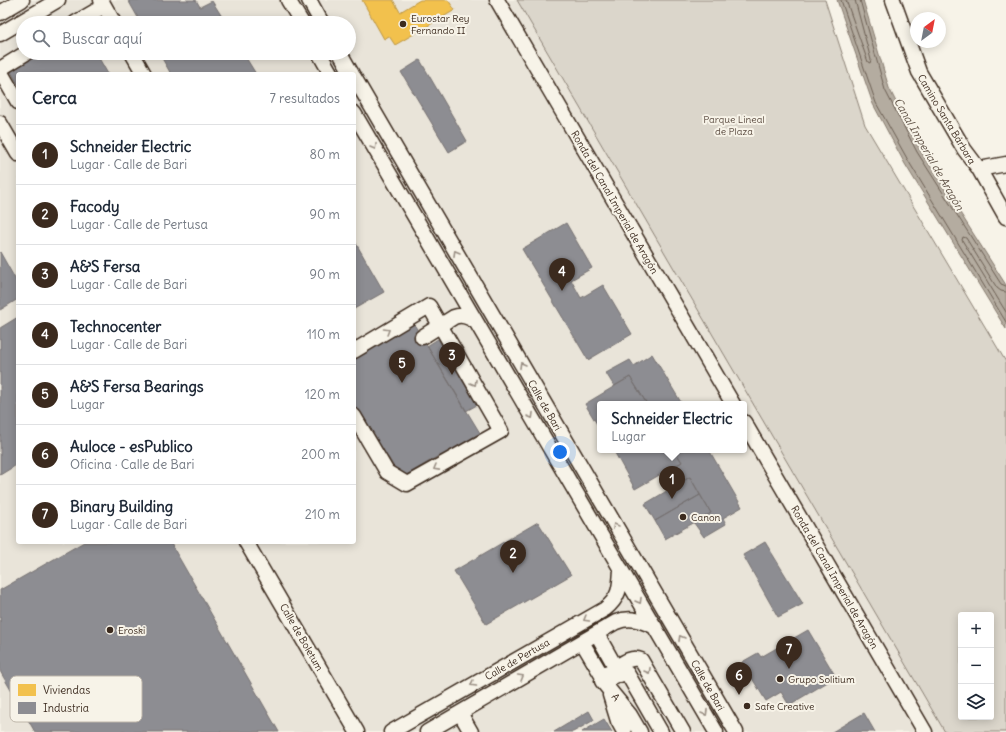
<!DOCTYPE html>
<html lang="es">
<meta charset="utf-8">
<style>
:root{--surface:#fff;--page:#f2f2f3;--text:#1f2937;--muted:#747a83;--line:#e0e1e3;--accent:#3b2a1e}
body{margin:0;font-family:Delius,sans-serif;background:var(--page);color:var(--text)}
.controls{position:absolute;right:12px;bottom:12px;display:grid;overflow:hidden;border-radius:4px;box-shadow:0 2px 10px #0003}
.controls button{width:36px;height:36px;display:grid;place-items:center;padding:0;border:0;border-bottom:1px solid var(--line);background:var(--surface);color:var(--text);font:20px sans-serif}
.compass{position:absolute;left:910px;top:12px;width:36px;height:36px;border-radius:50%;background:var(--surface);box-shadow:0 2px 10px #0003;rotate:32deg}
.you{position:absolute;left:560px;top:452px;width:14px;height:14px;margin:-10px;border:3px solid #fff;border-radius:50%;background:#1a73e8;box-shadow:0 0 0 6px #1a73e833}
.badge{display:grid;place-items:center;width:26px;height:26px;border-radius:50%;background:var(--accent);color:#fff;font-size:13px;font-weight:700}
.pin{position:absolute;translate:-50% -33px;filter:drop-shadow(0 1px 2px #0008)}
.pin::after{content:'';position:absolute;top:21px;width:14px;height:12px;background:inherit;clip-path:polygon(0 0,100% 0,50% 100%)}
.popup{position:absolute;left:597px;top:401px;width:150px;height:52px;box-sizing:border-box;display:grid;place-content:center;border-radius:4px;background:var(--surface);filter:drop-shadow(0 1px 3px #0005);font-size:13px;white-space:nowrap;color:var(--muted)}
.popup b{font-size:15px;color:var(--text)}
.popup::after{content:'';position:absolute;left:50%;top:100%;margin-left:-8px;border:8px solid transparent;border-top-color:var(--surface)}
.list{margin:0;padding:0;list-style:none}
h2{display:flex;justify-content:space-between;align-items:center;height:52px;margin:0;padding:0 16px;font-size:17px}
h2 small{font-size:13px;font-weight:400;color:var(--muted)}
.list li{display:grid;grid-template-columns:26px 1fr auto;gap:12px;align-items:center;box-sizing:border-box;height:60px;padding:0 16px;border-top:1px solid var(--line)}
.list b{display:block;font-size:15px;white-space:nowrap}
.list p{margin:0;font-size:13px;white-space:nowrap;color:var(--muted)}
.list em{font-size:13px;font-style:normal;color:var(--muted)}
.icon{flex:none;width:22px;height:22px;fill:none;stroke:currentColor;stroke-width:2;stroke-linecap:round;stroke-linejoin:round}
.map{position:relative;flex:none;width:1006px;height:732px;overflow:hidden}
.search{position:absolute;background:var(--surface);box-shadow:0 2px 10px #0003;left:16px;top:16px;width:340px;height:44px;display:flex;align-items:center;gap:10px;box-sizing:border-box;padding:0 14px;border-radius:22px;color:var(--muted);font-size:15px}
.panel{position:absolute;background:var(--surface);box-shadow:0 2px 10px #0003;left:16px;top:72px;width:340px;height:472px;border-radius:4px}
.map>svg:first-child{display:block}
.built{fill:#e9e4d9;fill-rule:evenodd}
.green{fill:#dbd6cb;stroke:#8b8074;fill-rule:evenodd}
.water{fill:#b4aca0;stroke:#84786c}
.homes{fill:#f2c14e;stroke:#bb9440}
.industry{fill:#8d8d92;stroke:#746f6f}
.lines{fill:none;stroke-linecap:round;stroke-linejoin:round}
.shore{stroke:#6b5e52;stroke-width:1}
.minor-casing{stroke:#3b2a1e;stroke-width:17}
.minor{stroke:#f7f3e8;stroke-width:14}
.oneway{stroke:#998e83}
.poi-dot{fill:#3b2a1e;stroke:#f7f3e8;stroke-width:1.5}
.labels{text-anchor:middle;stroke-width:4;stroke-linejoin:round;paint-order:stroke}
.poi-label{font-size:10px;fill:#3b2a1e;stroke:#f7f3e8;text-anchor:start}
.park-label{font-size:10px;fill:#5b4c41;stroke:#f7f3e8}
.street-label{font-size:10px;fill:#3b2a1e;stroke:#f7f3e8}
.water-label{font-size:11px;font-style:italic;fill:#5f5145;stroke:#f7f3e8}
.key{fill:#f7f3e8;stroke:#bfb7ab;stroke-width:1}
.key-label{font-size:11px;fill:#3b2a1e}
</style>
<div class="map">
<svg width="1006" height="732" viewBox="0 0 1006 732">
<rect width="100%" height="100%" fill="#f7f3e8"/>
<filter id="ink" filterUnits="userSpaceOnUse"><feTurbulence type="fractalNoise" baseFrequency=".025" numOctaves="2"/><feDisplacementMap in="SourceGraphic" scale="8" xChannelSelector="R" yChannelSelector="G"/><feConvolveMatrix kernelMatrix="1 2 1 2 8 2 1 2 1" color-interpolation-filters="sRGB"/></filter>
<g filter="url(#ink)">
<!-- built -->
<path class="built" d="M0 0H517L945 732H0ZM23 23H349V53H23ZM18 74H354V542H18ZM600 404H744V450H600Z"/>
<!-- green -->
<path class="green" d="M517 0H825L865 125 1006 362V732H945ZM961 615H991V717H961Z"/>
<!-- water -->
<path class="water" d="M837 0H863L889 88 920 150 1006 285V329L905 164 873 104Z"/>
<!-- homes -->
<path class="homes" d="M362 0H393L400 12 420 0H448L455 10 395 45 389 36 384 39Z"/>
<!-- industry -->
<path class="industry" d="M128 0H196L200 7 212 1 226 23H141Z
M39 53H96L108 74H18V84L10 70Z
M159 53H243L256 74H171Z
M420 60 467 141 449 152 401 72Z
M566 223 592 268 571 280 581 298 603 285 632 334 588 360 522 249Z
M354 240 384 292 354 309Z
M0 252 18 284V299L0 310Z
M18 317V464L0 475V328Z
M412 321 480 433 442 457 440 455 401 478 388 457 383 460 354 412V356Z
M438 339 477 405 466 411 427 346Z
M652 354 682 404H647L630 377 614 386 606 373 630 360 634 366Z
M630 377 647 404H600V429L585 404Z
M620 450H674L682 462 635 489 615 453Z
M674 450H709L742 507 723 518 726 524 704 537 694 523 711 513 690 477 673 487 665 472 682 462Z
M690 477 700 495 655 521 645 504Z
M700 495 711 513 665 539 655 521Z
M538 522 571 575 486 624 454 571Z
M84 542H170L279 732H35L0 671V590Z
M765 542 803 604 778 617 743 555Z
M808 630 836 677 789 705 781 692 766 701 742 662 758 653 761 657Z
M589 711 594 720 573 732H554Z
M864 713 875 732H832Z
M604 719 612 732H582Z"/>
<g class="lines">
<!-- shore -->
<path class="shore" d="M841 0 876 103 909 162 1006 322
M846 0 868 62 870 63 871 60 855 0
M860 0 885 90 917 152 1001 284 1006 286
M1006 292 1001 291 997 288 966 238 963 237 962 240 1006 312"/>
<!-- minor casing -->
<g class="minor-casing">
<path id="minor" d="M101 0 114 23
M288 0 302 23
M309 0 322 23
M497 0 733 404
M893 0 919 72 964 149 979 169 1006 164
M0 13 22 0
M75 23 104 6
M0 34 58 0
M132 53 144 74
M319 53 331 74
M340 53 352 74
M0 69 26 53
M0 71 18 102
M354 77 736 732
M354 113 716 732
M0 123 18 154
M979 169 1006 217
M422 337 454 317C462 314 468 317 475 321
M354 351 429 306 501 431 407 484 387 472 354 416
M744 422 925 732
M246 542 357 732
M597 634 620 675
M582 642 601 674H603C616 671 627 654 641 660L683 732
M609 679 623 672 627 673 661 732
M602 681 630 715 640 732
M610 695 618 721 624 732
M460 713 471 732
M391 732 605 609C620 597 620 587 621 569
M427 732 616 622C631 616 642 621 655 627"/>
</g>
<!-- minor -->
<use href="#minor" class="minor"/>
</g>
<!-- one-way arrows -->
<defs><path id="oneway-chevron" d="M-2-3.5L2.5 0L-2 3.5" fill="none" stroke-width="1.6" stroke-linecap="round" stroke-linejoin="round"/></defs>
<g class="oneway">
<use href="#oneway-chevron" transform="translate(374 147) rotate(60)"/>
<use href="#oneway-chevron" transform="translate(456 253) rotate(-120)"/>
<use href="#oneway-chevron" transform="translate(387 331) rotate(-31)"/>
<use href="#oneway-chevron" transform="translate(522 365) rotate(-120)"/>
<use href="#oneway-chevron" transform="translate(474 383) rotate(60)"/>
<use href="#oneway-chevron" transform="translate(531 416) rotate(60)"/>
<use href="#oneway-chevron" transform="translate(436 468) rotate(151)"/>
<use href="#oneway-chevron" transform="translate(615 526) rotate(-120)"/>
<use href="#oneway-chevron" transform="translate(639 601) rotate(60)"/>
<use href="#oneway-chevron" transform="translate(586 619) rotate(150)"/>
<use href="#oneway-chevron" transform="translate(681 638) rotate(-120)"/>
<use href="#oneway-chevron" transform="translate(648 671) rotate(60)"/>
<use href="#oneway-chevron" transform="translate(521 677) rotate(-30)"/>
<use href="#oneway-chevron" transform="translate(473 684) rotate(150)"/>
<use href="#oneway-chevron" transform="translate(705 713) rotate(60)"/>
</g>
</g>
<!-- markers -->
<g class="poi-dot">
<circle cx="403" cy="24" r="4"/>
<circle cx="683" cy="517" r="4"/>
<circle cx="110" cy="630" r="4"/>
<circle cx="780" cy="679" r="4"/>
<circle cx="747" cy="706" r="4"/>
</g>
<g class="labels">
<!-- poi labels -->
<g class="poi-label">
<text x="411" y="22">Eurostar Rey<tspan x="411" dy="12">Fernando II</tspan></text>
<text x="691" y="521">Canon</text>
<text x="118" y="634">Eroski</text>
<text x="788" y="683">Grupo Solitium</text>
<text x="755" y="710">Safe Creative</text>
</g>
<!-- park labels -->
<g class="park-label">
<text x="734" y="123">Parque Lineal<tspan x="734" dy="12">de Plaza</tspan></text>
</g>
<!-- street labels -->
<g class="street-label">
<text transform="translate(947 119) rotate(59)" y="4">Camino Santa Bárbara</text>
<text transform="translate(615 202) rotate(60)" y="4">Ronda del Canal Imperial de Aragón</text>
<text transform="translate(545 405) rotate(60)" y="4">Calle de Bari</text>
<text transform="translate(835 577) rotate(60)" y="4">Ronda del Canal Imperial de Aragón</text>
<text transform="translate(302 637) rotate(60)" y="4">Calle de Boletum</text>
<text transform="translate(517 659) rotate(-30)" y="4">Calle de Pertusa</text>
<text transform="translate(708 685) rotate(60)" y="4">Calle de Bari</text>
<text transform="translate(616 697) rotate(51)" y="4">A</text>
</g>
<!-- water labels -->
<g class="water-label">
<text transform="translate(929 154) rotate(60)" y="4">Canal Imperial de Aragón</text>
</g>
</g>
<!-- legend -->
<rect x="10" y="676" width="132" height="46" rx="6" class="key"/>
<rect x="18" y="684" width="18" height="12" fill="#f2c14e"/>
<rect x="18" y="702" width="18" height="12" fill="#8d8d92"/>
<g class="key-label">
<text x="43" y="694">Viviendas</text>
<text x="43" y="712">Industria</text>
</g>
</svg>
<div class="controls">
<button>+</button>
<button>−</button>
<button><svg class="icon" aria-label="layers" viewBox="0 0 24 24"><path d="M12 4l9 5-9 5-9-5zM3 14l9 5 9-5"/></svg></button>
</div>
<svg class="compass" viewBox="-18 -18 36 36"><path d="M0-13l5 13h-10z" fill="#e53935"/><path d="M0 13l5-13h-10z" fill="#747a83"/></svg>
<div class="you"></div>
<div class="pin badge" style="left:672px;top:499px">1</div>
<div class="popup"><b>Schneider Electric</b>Lugar</div>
<div class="pin badge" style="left:513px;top:573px">2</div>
<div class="pin badge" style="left:452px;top:375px">3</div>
<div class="pin badge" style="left:562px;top:291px">4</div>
<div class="pin badge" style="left:402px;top:383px">5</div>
<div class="pin badge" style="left:739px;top:695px">6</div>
<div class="pin badge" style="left:789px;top:669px">7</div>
<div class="search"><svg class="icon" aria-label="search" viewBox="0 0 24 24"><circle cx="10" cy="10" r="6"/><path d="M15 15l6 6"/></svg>Buscar aquí</div>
<section class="panel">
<h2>Cerca<small>7 resultados</small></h2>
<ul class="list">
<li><span class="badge">1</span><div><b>Schneider Electric</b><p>Lugar · Calle de Bari</p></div><em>80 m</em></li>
<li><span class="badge">2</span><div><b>Facody</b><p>Lugar · Calle de Pertusa</p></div><em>90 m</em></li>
<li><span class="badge">3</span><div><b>A&amp;S Fersa</b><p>Lugar · Calle de Bari</p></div><em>90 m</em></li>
<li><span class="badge">4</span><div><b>Technocenter</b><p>Lugar · Calle de Bari</p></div><em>110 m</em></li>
<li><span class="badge">5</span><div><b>A&amp;S Fersa Bearings</b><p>Lugar</p></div><em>120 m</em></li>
<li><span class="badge">6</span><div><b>Auloce - esPublico</b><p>Oficina · Calle de Bari</p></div><em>200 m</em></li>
<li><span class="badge">7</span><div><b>Binary Building</b><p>Lugar · Calle de Bari</p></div><em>210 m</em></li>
</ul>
</section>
</div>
